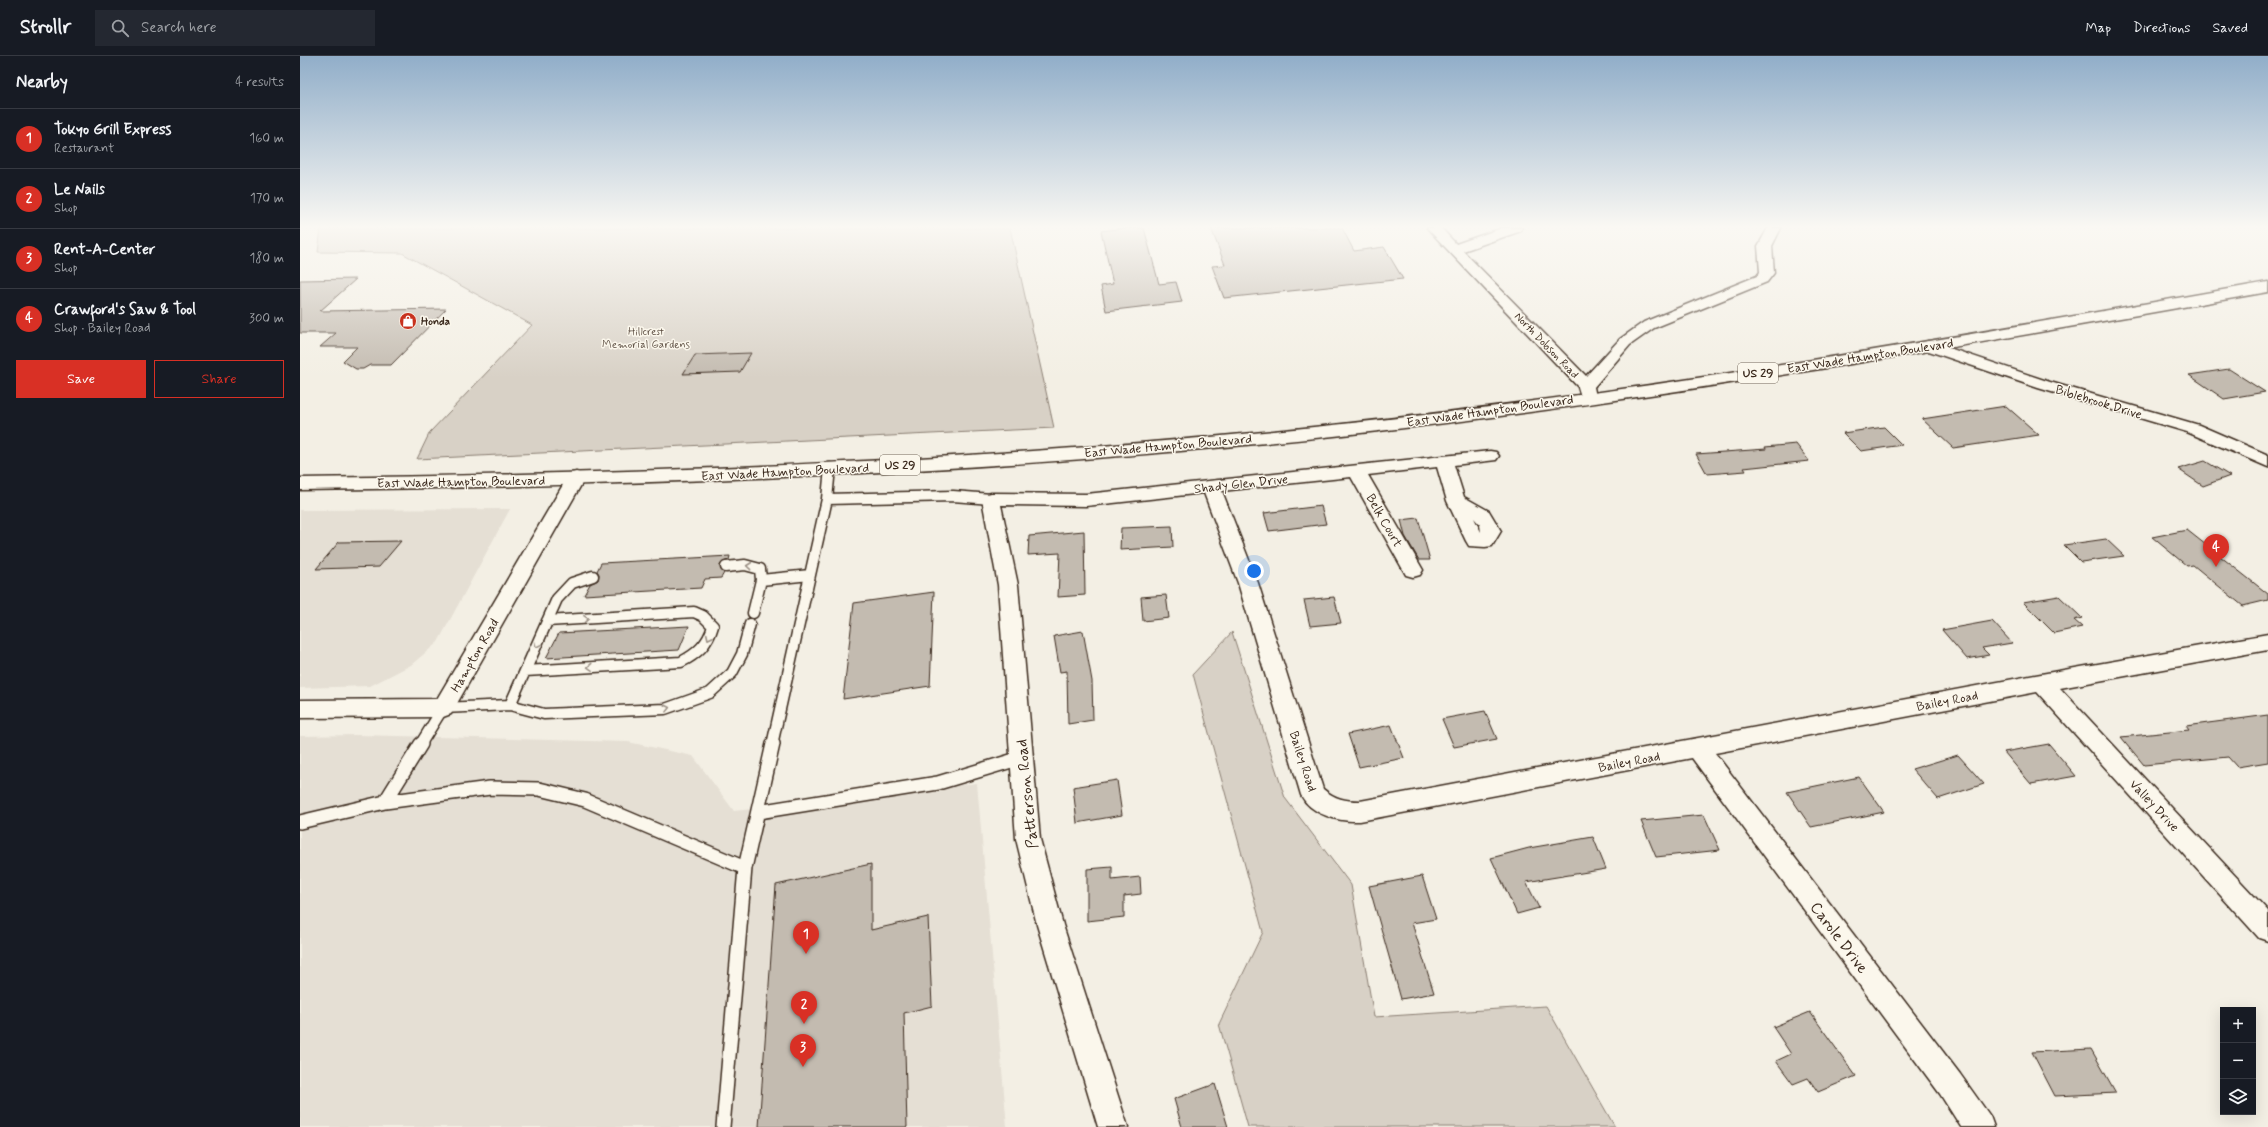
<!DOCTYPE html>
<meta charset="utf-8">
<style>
:root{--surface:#171b24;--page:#242831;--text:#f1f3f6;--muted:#9ea1a6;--line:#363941;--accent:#d93025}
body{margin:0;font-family:Mynerve,sans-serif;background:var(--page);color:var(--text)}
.controls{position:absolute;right:12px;bottom:12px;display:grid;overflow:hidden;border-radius:0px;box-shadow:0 4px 16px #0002}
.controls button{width:36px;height:36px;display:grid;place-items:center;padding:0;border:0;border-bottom:1px solid var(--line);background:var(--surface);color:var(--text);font:20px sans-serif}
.you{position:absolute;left:954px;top:515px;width:14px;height:14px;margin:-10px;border:3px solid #fff;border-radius:50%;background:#1a73e8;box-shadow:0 0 0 6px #1a73e833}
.badge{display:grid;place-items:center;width:26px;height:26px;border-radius:50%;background:var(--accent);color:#fff;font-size:13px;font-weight:700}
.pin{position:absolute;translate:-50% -33px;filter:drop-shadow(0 1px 2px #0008)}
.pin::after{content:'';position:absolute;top:21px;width:14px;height:12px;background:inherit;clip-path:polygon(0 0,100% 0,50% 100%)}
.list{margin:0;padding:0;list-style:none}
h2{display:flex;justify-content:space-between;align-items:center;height:52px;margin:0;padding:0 16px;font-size:17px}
h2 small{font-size:13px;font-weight:400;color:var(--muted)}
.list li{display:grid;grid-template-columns:26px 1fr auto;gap:12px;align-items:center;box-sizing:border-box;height:60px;padding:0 16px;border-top:1px solid var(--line)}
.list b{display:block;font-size:15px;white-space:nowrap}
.list p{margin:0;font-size:13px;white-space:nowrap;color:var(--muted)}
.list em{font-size:13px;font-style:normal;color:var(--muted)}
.actions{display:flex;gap:8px;padding:12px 16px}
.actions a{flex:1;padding:9px 0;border:1px solid var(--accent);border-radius:0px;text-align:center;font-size:14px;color:var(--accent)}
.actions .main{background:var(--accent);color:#fff}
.icon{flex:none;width:22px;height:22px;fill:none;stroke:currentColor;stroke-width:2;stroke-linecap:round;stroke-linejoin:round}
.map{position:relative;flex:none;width:1968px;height:1071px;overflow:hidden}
header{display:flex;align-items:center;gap:24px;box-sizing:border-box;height:56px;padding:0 20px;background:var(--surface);border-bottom:1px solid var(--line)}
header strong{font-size:19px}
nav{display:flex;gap:22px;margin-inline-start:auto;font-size:14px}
.search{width:280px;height:36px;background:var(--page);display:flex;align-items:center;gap:10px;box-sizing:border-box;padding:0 14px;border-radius:0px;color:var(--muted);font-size:15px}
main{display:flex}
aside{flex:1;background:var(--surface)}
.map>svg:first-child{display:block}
.built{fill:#e5dfd4}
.green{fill:#d8d1c6;stroke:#8a7e72}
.building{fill:#c3bbb0;stroke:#3b2a1e}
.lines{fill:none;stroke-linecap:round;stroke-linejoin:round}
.lane-far1-casing{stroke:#3b2a1e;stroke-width:13}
.lane-casing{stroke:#3b2a1e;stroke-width:16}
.street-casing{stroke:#3b2a1e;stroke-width:3}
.primary-casing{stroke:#3b2a1e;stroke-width:3}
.lane-far1{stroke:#fbf7ec;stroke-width:10}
.lane{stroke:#fbf7ec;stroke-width:13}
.street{fill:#fbf7ec;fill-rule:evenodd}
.primary{fill:#fbf7ec;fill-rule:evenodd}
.oneway{stroke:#9b9085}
.labels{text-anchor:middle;stroke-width:3;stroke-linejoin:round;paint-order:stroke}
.far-poi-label{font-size:11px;font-weight:bold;fill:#3b2a1e;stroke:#fbf7ec;text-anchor:start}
.far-park-label{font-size:11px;fill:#625448;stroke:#fbf7ec}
.far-street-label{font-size:11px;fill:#3b2a1e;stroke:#fbf7ec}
.shield{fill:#fbf7ec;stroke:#75685c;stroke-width:1}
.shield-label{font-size:12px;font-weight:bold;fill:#3b2a1e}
.street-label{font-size:13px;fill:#3b2a1e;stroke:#fbf7ec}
.near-street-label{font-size:16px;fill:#3b2a1e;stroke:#fbf7ec}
</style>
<header>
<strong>Strollr</strong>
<div class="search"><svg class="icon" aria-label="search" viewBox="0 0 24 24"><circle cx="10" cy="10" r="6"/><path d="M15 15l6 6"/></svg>Search here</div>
<nav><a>Map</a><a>Directions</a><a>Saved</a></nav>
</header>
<main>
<aside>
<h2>Nearby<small>4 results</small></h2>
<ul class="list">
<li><span class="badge">1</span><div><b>Tokyo Grill Express</b><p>Restaurant</p></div><em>160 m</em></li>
<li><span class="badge">2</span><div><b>Le Nails</b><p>Shop</p></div><em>170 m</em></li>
<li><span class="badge">3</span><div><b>Rent-A-Center</b><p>Shop</p></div><em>180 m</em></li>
<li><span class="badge">4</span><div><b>Crawford's Saw &amp; Tool</b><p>Shop · Bailey Road</p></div><em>300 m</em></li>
</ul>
<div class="actions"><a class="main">Save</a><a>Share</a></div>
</aside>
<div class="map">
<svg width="1968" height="1071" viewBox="0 0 1968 1071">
<rect width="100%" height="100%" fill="#f3efe4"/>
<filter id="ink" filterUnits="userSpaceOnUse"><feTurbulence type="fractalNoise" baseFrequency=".025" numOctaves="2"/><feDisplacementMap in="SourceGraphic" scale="8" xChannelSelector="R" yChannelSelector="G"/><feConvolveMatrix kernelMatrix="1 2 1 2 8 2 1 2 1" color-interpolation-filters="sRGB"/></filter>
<g filter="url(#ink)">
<!-- built -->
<path class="built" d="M210 453 138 586 111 609 70 630 0 632V454Z
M57 679 328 686 393 700 434 755 677 727 707 1071H0V680Z"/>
<!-- green -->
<path class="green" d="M21 172H710L754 372 117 403 130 376 232 269 102 197 18 196Z
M932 576 985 742 1051 829 1074 961 1246 950 1315 1071H948L919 968 963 876 893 618Z"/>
<!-- building -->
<path class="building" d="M824 172H844L859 228 876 226 882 246 806 255 801 230 813 228 801 175Z
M911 172H1042L1054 195 1084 191 1103 223 924 242 912 210 925 209Z
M56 223 20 255 146 253 91 309H70L63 313H56L43 305 57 291H20L36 277H0V224Z
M451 297 440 316 383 318 395 299Z
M1929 313 1965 336 1924 343 1889 319Z
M1706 350 1739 379 1653 392 1622 363Z
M1584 371 1602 389 1561 395 1543 377Z
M1496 388 1509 405 1444 412 1446 415 1407 418 1396 398 1466 393 1465 391Z
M1905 405 1930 420 1903 430 1878 413Z
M1021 450 1026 468 969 475 964 457Z
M1118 462 1130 504H1119L1105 480 1101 464Z
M872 470 873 491 820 494 821 472Z
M1887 474 1968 538V544L1943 550 1893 509 1887 510 1852 481Z
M784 475 785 539 758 541 760 497 728 499 729 480Z
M1806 483 1824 500 1781 506 1764 489Z
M101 485 79 511 16 513 39 486Z
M430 500 429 504 423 506 420 509 421 514 424 517 421 522 405 523 401 532 284 539 290 528 298 524 299 518 297 515 301 507Z
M634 536 630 630 543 643 554 547Z
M866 539 869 562 843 565 841 541Z
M1759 540 1782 562 1774 564 1782 571 1754 577 1723 546Z
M1034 541 1041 567 1010 570 1004 544Z
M1692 565 1712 587 1682 592 1689 599 1667 603 1642 574Z
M389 570 379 594 246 602 259 577Z
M783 575 792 625 793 664 768 668 767 615 760 616 754 580Z
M1185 655 1197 683 1154 691 1142 663Z
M1968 659V706L1937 711 1928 701 1844 709 1821 681 1889 674 1886 670Z
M1091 669 1104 702 1059 711 1048 678Z
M1749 688 1776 720 1731 728 1704 696Z
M1658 699 1684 728 1638 743 1612 713Z
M1559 721 1584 756 1511 771 1487 736Z
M817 724 822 759 777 767 773 731Z
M1404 759 1420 794 1356 801 1341 765Z
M1293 781 1306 813 1226 826 1239 852 1217 858 1191 802 1229 792Z
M571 808V874L628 861 632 950 604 957 607 1071H459L476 829Z
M812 811V824L840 821 841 838 824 840V861L787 865V813Z
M1122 820 1136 863 1112 867 1134 937 1101 943 1069 830Z
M1510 956 1556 1020 1518 1036 1508 1022 1493 1028 1476 1005 1491 998 1473 971Z
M1791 993 1816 1037 1755 1040 1732 996Z
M915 1028 928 1071H882L874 1043Z"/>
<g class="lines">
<!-- lane-far1 casing -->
<g class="lane-far1-casing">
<path id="lane-far1" d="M527 443 653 440 691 443
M426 511 445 509 460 513 461 524 453 557
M461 524 510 519
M225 615 381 606C397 598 408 588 413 570L403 560 394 556 247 565
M210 649 257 543 272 527 293 520
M120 689 143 652 210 649 244 658 365 653 410 637 432 617 442 598 450 568
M472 689 527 443 530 412"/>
</g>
<!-- lane casing -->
<g class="lane-casing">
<path id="lane" d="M85 746 121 688
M458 756 638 727 721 702
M0 766 85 746 190 732 239 733 285 744 445 812
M423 1071 445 812 473 688"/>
</g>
<!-- street casing -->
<g class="street-casing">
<path id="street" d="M1127 172H1141L1156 188 1202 172H1222L1221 175 1163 195 1286 320 1320 283 1344 266 1457 220 1460 216 1458 190 1468 172H1481L1472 190 1474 217 1467 226 1354 272 1330 289 1294 331 1296 341 1294 344H1282L1278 331Z
M1628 285 1750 326 1899 369 1968 399V411L1887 376 1738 332 1623 293 1620 290 1623 287Z
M1190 395 1196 396 1199 400 1196 404 1154 409 1164 441 1189 455 1201 475 1192 490 1185 491 1169 490 1166 485 1147 445 1137 411 1068 419 1123 514 1120 519 1113 521 1106 519 1051 421 922 435 958 527 1023 733C1035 743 1045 745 1060 745L1741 618 1968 578V594L1760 632 1968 855V885L1959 882 1737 636 1415 697 1660 1018 1690 1060 1694 1071H1661L1640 1038 1392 702 1060 765C1039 766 1011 759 1001 739L938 527 904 437 786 450 701 449 718 529 740 783 763 869 828 1071H798L737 869 716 783 698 529 682 443 685 439 691 437 786 438ZM1174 462 1180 469 1181 476Z
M276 416 282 418 285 422 151 658 143 661 0 662V644L137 643 267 422 270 418Z"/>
</g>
<!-- primary casing -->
<g class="primary-casing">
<path id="primary" d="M1968 226V236C1658 291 1347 346 1034 380 690 417 345 430 0 434V422C345 418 690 405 1033 369 1347 336 1658 281 1968 226Z"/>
</g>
<!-- lane-far1 -->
<use href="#lane-far1" class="lane-far1"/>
<!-- lane -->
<use href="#lane" class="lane"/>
<!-- street -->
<use href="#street" class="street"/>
<!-- primary -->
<use href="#primary" class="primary"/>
</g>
<!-- one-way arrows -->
<defs><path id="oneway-chevron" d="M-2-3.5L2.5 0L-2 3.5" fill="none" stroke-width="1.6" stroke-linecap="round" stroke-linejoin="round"/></defs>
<g class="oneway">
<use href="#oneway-chevron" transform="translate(449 510) rotate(-174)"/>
<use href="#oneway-chevron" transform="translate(286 563) rotate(-4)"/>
<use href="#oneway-chevron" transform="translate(409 581) rotate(116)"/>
<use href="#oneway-chevron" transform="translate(237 589) rotate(114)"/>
<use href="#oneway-chevron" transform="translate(290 611) rotate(177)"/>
<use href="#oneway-chevron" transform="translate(367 652) rotate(-14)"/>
</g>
</g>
<!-- sky -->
<linearGradient id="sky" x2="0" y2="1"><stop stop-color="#91aec9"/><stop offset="0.53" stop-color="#faf8f3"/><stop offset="1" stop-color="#faf8f3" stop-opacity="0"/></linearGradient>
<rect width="1968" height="322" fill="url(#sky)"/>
<!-- icons -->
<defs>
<g id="shop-disc" transform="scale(0.9)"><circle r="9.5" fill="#c8321e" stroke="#fbf7ec"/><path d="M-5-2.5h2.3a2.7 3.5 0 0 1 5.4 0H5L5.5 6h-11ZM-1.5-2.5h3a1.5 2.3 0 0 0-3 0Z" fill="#fff"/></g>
</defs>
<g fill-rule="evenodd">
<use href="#shop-disc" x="108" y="265"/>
</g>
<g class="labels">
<!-- far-poi labels -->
<g class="far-poi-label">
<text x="121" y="269">Honda</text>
</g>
<!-- far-park labels -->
<g class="far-park-label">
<text x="346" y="279">Hillcrest<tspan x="346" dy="13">Memorial Gardens</tspan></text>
</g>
<!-- far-street labels -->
<g class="far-street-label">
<text transform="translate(1247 289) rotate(46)" y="4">North Dobson Road</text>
</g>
<!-- shield labels -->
<g class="shield">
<rect x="1438" y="307" width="40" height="20" rx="3"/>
<rect x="580" y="399" width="40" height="20" rx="3"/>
</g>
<g class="shield-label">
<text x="1458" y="321">US 29</text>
<text x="600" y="413">US 29</text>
</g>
<!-- street labels -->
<g class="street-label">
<text transform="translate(1570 299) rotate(-9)" y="5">East Wade Hampton Boulevard</text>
<text transform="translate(1799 345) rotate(17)" y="5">Biblebrook Drive</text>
<text transform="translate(1190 354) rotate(-8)" y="5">East Wade Hampton Boulevard</text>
<text transform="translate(868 389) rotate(-5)" y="5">East Wade Hampton Boulevard</text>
<text transform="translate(485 415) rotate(-3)" y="5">East Wade Hampton Boulevard</text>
<text transform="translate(161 425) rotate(-1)" y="5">East Wade Hampton Boulevard</text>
<text transform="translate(941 427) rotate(-6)" y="5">Shady Glen Drive</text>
<text transform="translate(1085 464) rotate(60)" y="5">Belk Court</text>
<text transform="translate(174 599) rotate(-60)" y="5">Hampton Road</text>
<text transform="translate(1647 644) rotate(-11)" y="5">Bailey Road</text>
<text transform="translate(1004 705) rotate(72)" y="5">Bailey Road</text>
<text transform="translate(1329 705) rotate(-11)" y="5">Bailey Road</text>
<text transform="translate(1855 749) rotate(47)" y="5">Valley Drive</text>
</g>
<!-- near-street labels -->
<g class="near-street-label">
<text transform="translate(726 738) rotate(-96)" y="6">Patterson Road</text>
<text transform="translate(1540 881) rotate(53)" y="6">Carole Drive</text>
</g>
</g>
</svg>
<div class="controls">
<button>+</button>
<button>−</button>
<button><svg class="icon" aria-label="layers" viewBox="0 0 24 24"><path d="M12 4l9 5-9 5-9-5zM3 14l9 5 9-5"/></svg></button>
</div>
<div class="you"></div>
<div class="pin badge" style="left:506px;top:898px">1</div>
<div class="pin badge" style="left:504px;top:968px">2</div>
<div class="pin badge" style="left:503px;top:1011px">3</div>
<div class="pin badge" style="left:1916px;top:511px">4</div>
</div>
</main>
